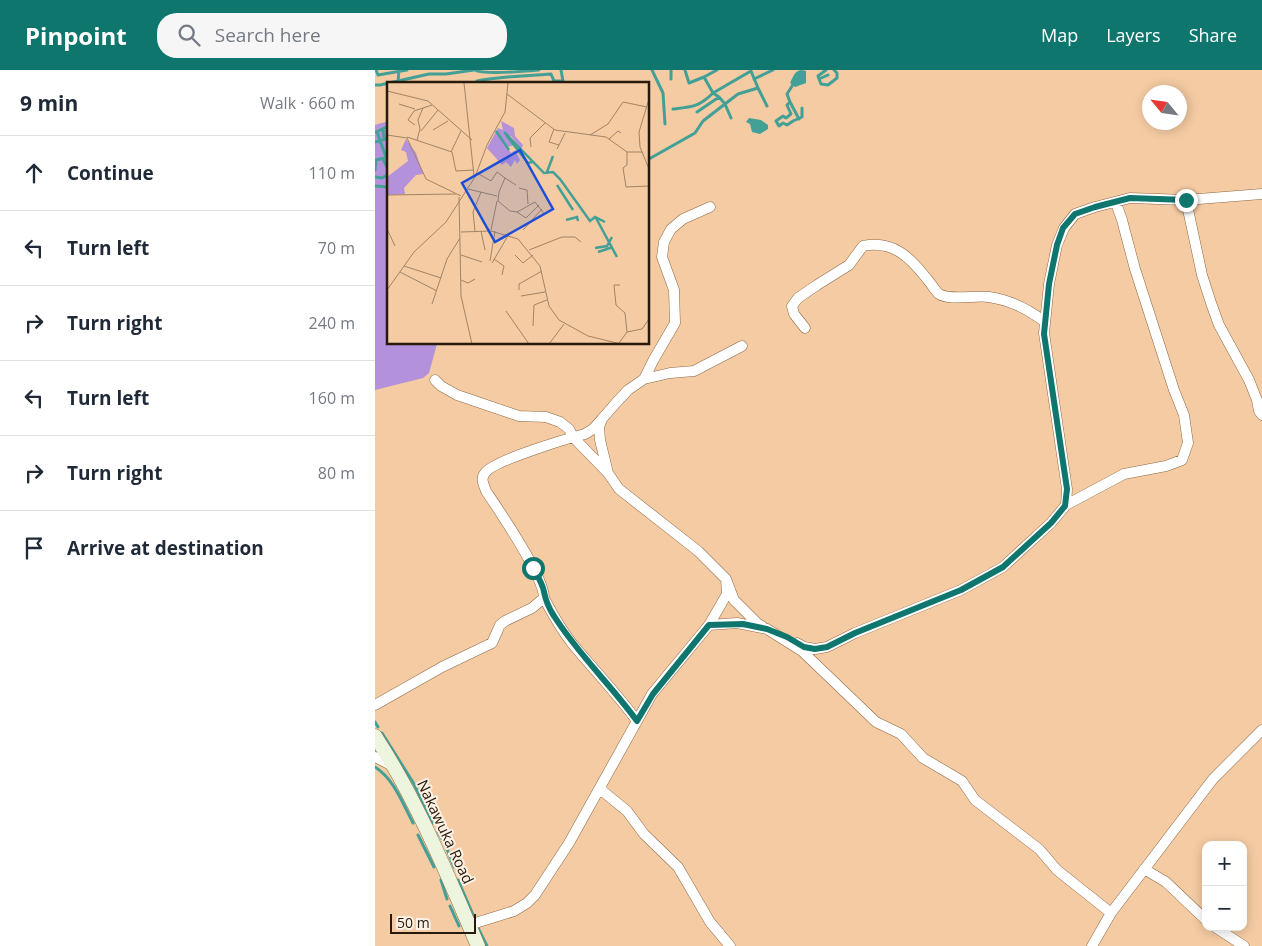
<!DOCTYPE html>
<meta charset="utf-8">
<style>
:root{--surface:#fff;--page:#f6f6f7;--text:#1f2937;--muted:#747a83;--line:#e0e1e3;--accent:#0f766e}
body{margin:0;font-family:"Open Sans",sans-serif;background:var(--page);color:var(--text)}
.controls{position:absolute;right:15px;bottom:15px;display:grid;overflow:hidden;border-radius:10px;box-shadow:0 2px 12px #0003}
.controls button{width:45px;height:45px;display:grid;place-items:center;padding:0;border:0;border-bottom:1px solid var(--line);background:var(--surface);color:var(--text);font:25px sans-serif}
.compass{position:absolute;left:767px;top:15px;width:45px;height:45px;border-radius:50%;background:var(--surface);box-shadow:0 2px 12px #0003;rotate:299deg}
.scale{position:absolute;left:15px;bottom:12px;width:86px;box-sizing:border-box;padding-left:5px;border:2px solid #281a0a;border-top:0;font-size:14px;line-height:18px;white-space:nowrap;color:#281a0a;-webkit-text-stroke:4px #fef2e6;paint-order:stroke}
.stop{position:absolute;width:15px;height:15px;margin:-11px;border:4px solid #0f766e;border-radius:50%;background:#fff}
.stop.end{background:#0f766e;border-color:#fff;box-shadow:0 1px 5px #0008}
.list{margin:0;padding:0;list-style:none}
h2{display:flex;justify-content:space-between;align-items:center;height:65px;margin:0;padding:0 20px;font-size:21px}
h2 small{font-size:16px;font-weight:400;color:var(--muted)}
.list li{display:grid;grid-template-columns:32px 1fr auto;gap:15px;align-items:center;box-sizing:border-box;height:75px;padding:0 20px;border-top:1px solid var(--line)}
.list b{display:block;font-size:19px;white-space:nowrap}
.list em{font-size:16px;font-style:normal;color:var(--muted)}
.icon{flex:none;width:28px;height:28px;fill:none;stroke:currentColor;stroke-width:2;stroke-linecap:round;stroke-linejoin:round}
.map{position:relative;flex:none;width:887px;height:876px;overflow:hidden}
header{display:flex;align-items:center;gap:30px;box-sizing:border-box;height:70px;padding:0 25px;background:var(--accent);color:#fff}
header strong{font-size:24px}
nav{display:flex;gap:28px;margin-inline-start:auto;font-size:18px}
.search{width:350px;height:45px;background:var(--page);display:flex;align-items:center;gap:12px;box-sizing:border-box;padding:0 18px;border-radius:20px;color:var(--muted);font-size:19px}
main{display:flex}
aside{flex:1;background:var(--surface)}
.map>svg:first-child{display:block}
.green{fill:#b491db}
.water{fill:#43a096}
.lines{fill:none;stroke-linecap:round;stroke-linejoin:round}
.stream{stroke:#43a096;stroke-width:3}
.street-casing{stroke:#8c6843;stroke-width:11}
.secondary-casing{stroke:#8c6843;stroke-width:15}
.street{stroke:#fff;stroke-width:10}
.secondary{stroke:#edf5de;stroke-width:14}
.route{stroke:#0f766e;stroke-width:6}
.labels{text-anchor:middle;stroke-width:4;stroke-linejoin:round;paint-order:stroke}
.street-label{font-size:15px;fill:#281a0a;stroke:#fef2e6}
.inset-river{fill:none;stroke:#43a096;stroke-width:2.5}
.inset-road{fill:none;stroke:#a28466;stroke-width:1}
.view{fill:#1d4ed8;fill-opacity:0.15;stroke:#1d4ed8;stroke-width:2.5}
.inset-edge{fill:none;stroke:#281a0a;stroke-width:2.5}
</style>
<header>
<strong>Pinpoint</strong>
<div class="search"><svg class="icon" aria-label="search" viewBox="0 0 24 24"><circle cx="10" cy="10" r="6"/><path d="M15 15l6 6"/></svg>Search here</div>
<nav><a>Map</a><a>Layers</a><a>Share</a></nav>
</header>
<main>
<aside>
<h2>9 min<small>Walk · 660 m</small></h2>
<ul class="list">
<li><svg class="icon" aria-label="ahead" viewBox="0 0 24 24"><path d="M12 20V5M6 11l6-6 6 6"/></svg><div><b>Continue</b></div><em>110 m</em></li>
<li><svg class="icon" aria-label="left" viewBox="0 0 24 24"><path d="M17 20v-9H6M10 6l-5 5 5 5"/></svg><div><b>Turn left</b></div><em>70 m</em></li>
<li><svg class="icon" aria-label="right" viewBox="0 0 24 24"><path d="M7 20v-9h11M14 6l5 5-5 5"/></svg><div><b>Turn right</b></div><em>240 m</em></li>
<li><svg class="icon" aria-label="left" viewBox="0 0 24 24"><path d="M17 20v-9H6M10 6l-5 5 5 5"/></svg><div><b>Turn left</b></div><em>160 m</em></li>
<li><svg class="icon" aria-label="right" viewBox="0 0 24 24"><path d="M7 20v-9h11M14 6l5 5-5 5"/></svg><div><b>Turn right</b></div><em>80 m</em></li>
<li><svg class="icon" aria-label="arrive" viewBox="0 0 24 24"><path d="M6 21V4h12l-3 4 3 4H6"/></svg><div><b>Arrive at destination</b></div></li>
</ul>
</aside>
<div class="map">
<svg width="887" height="876" viewBox="0 0 887 876">
<rect width="100%" height="100%" fill="#f4cba3"/>
<!-- green -->
<path class="green" d="M14 51V274H62L54 303 48 308 0 320V55Z"/>
<!-- water -->
<path class="water" d="M427 0 431 1V13L420 17 415 13C418 7 420 0 427 0Z
M374 48 386 50 393 55V59L385 64 377 62 375 54 371 52Z"/>
<g class="lines">
<!-- stream -->
<path class="stream" d="M1 0 3 5 32 0
M100 0C108 5 153 1 164 0
M277 0 288 23 290 54
M451 0 443 6 446 14 453 15 462 8V3L459 0
M329 7 342 0
M296 9V0
M379 9 398 0
M444 9 453 5
M102 11C126 6 151 6 176 4L179 11H188L186 0
M23 12 24 0
M419 13 412 24 415 32 412 35 416 44 411 48 408 46 401 51 404 56 408 53 412 55 418 51 427 47V38
M0 15H5L54 4H71L99 0
M415 32 424 49
M298 39C317 37 324 37 338 23L329 7 314 13 310 0
M322 42 344 27 338 23 376 1 383 18
M356 48 350 34 363 24 383 18 392 36
M13 56 14 65
M8 59 9 69
M1 62 14 56
M2 62 11 87
M0 72 14 68
M8 89 14 101
M274 89 320 63 328 51 350 34 344 27
M0 100 1 90 14 87
M0 107 7 108 14 104
M0 116 13 117
M13 117V149
M0 652 3 657
M7 663 39 714 58 753
M0 697C19 709 28 734 38 753
M63 762 70 774 79 797
M43 765 59 797
M66 810 72 829
M83 810 99 847
M75 836 84 856
M103 858 112 876"/>
<!-- street casing -->
<g class="street-casing">
<path id="street" d="M811 130 827 205 836 233 844 255 874 310 882 330 884 341 887 345
M430 258 419 244 417 236 423 228 442 215 474 195 488 176C518 170 535 187 552 209 556 213 560 221 564 224 575 231 601 225 614 227 635 230 653 239 670 252
M269 309 279 289 300 253 299 220 287 187 289 172 296 159 308 149 335 137
M60 310 66 316 82 325 144 346 171 347 185 352 194 359 198 367 232 402
M691 435 749 404 791 396 807 390 813 373 809 345 799 320 760 199 747 150 741 133
M351 509 359 530 383 554 387 556
M169 528C178 545 188 563 200 577 221 602 243 625 262 651
M334 555 352 524 351 509 323 481 244 419 233 403 225 370 224 357 227 349 240 334 253 320 269 309 295 303 319 301 367 276
M422 573 429 577 440 579 452 577 480 563 586 520 628 497 676 453 691 435 692 419 669 263 674 214 682 175 689 158 700 144 720 137 755 128 811 130 887 124
M0 635 67 597 117 573 125 555 130 551 157 538 169 528C169 506 125 442 111 421 109 415 105 409 110 403 117 391 194 368 210 364L218 359 227 349
M0 687 18 696
M225 719 252 741 269 764 303 797 335 852 355 876
M769 799 791 812 831 850
M94 855 139 841 152 833 160 825 194 773 277 624 334 555 362 553 392 559 427 581 501 652 526 664 548 688 587 711 600 730 664 779 682 800 736 843
M840 857 869 876
M717 876 736 843 838 709 887 660"/>
</g>
<!-- secondary casing -->
<g class="secondary-casing">
<path id="secondary" d="M0 666C43 732 72 804 103 876"/>
</g>
<!-- street -->
<use href="#street" class="street"/>
<!-- secondary -->
<use href="#secondary" class="secondary"/>
</g>
<g class="lines">
<!-- route -->
<path class="route" d="M158 498C162 505 168 514 169 522 171 532 173 537 179 546 203 584 236 615 262 651L278 624 334 555 368 554 392 559 412 567 429 577 440 579 452 577 480 563 586 520 628 497 676 453 690 436 692 419 669 264 674 214 682 175 688 158 700 144 720 137 755 128 811 130"/>
</g>
<g class="labels">
<!-- street labels -->
<g class="street-label">
<text transform="translate(70 762) rotate(65)" y="5">Nakawuka Road</text>
</g>
</g>
<!-- overview -->
<g transform="translate(12 12)">
<rect width="262" height="262" fill="#f4cba3"/>
<path d="M114 39 127 46 128 54 136 63 134 67 124 54 121 56 128 63 120 65 124 71 128 68 133 78 130 82 128 78 124 85 119 80 115 83 100 66 111 46 116 48ZM19 57 29 71 36 92 29 93 17 106 18 112 0 113V95L21 79 19 70 14 68Z" fill="#b491db"/>
<path class="inset-river" d="M109 49 122 68M117 50 157 91 166 90 173 97 203 139 208 135 218 140M119 53 141 81 145 80M160 90 166 74M174 109 170 103 186 128M209 136 230 175M179 138 190 135 191 139M208 166 220 164 225 155M211 170 226 165"/>
<path class="inset-road" d="M77 1 87 94M0 9 41 19 85 58M120 12 168 48 219 55 240 70H255M262 17 252 50 253 65 262 87M12 22 28 27M28 43 21 38 27 29 45 23M167 47 162 60 172 63M46 48 61 39M34 49 51 28M0 53 20 56 39 97 74 114M203 53 221 42 236 20 260 25M20 55 65 70 69 89 87 88M222 57 231 49 234 51M30 58 33 47 31 38 36 26M144 65 143 56 158 41M170 67 178 51M64 70 74 49M240 70V83L236 86 239 105 262 104M90 91 104 99 110 90 118 96M132 106 140 108 141 122M81 107 110 114M112 110 111 119 123 129 130 130 148 120 158 133M112 110 118 96 129 103M0 113 69 112M72 115 74 214 85 262M130 130 139 136 152 123M0 147 8 164M104 148 110 119M136 148 155 127M88 149 86 130 94 110M94 149 98 168M74 150 104 149 131 157 153 184 162 224 172 238 201 254 234 262M142 168 175 155H188L194 160M74 173 95 180M128 173 136 181 146 173M107 177 117 184 115 193M103 179 108 149M105 181 122 152M17 184 54 196M13 190 50 209M74 198 81 201 88 197M233 203H227L229 223 238 231 240 250M0 208 27 170 59 140 88 95 100 63 118 30 121 1M132 208V202L155 189M134 214 158 210M45 222 60 177 73 156M119 229 142 262M146 244 147 223 160 218M232 261 240 250 255 247 262 237M162 262 177 242"/>
<path class="view" d="M133 68 166 127 108 160 75 101Z"/>
<rect width="262" height="262" class="inset-edge"/>
</g>
</svg>
<div class="controls">
<button>+</button>
<button>−</button>
</div>
<svg class="compass" viewBox="-18 -18 36 36"><path d="M0-13l5 13h-10z" fill="#e53935"/><path d="M0 13l5-13h-10z" fill="#747a83"/></svg>
<div class="scale">50 m</div>
<div class="stop" style="left:158px;top:498px"></div>
<div class="stop end" style="left:811px;top:130px"></div>
</div>
</main>
